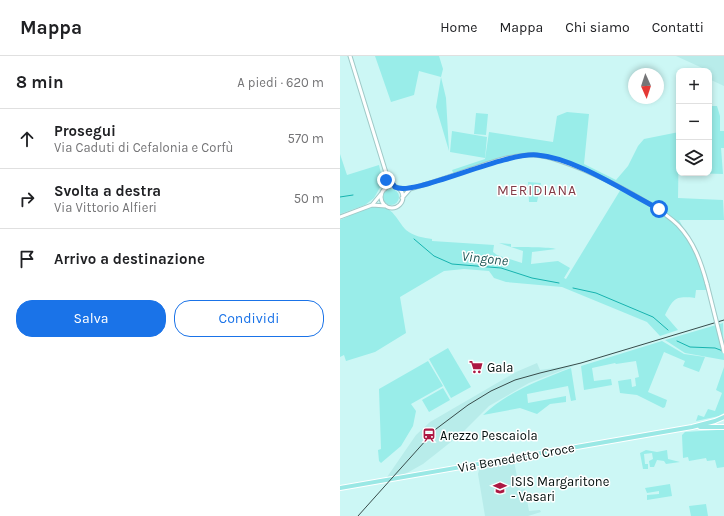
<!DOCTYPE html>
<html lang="it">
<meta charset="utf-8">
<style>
:root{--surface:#fff;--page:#f6f6f6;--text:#202124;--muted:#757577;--line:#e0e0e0;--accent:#1a73e8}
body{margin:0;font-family:Karla,sans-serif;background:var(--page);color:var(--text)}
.controls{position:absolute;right:12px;top:12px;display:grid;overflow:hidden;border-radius:8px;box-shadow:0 2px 6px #0003}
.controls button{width:36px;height:36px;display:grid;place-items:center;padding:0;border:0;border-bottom:1px solid var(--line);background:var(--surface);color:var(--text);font:20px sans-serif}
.compass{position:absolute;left:288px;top:12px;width:36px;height:36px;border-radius:50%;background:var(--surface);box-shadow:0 2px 6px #0003;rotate:177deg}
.stop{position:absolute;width:12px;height:12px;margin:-9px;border:3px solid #1a73e8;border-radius:50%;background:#fff}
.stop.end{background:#1a73e8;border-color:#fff;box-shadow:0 1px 4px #0008}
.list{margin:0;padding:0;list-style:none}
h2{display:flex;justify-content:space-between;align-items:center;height:52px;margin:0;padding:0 16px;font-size:17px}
h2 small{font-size:13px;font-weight:400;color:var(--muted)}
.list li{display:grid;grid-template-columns:26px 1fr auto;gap:12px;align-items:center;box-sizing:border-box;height:60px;padding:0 16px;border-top:1px solid var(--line)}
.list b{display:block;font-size:15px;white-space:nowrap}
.list p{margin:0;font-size:13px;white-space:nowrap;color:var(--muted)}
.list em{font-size:13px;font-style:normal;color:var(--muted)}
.actions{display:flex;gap:8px;padding:12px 16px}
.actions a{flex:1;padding:9px 0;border:1px solid var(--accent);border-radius:16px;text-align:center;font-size:14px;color:var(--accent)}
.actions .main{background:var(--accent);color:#fff}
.icon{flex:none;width:22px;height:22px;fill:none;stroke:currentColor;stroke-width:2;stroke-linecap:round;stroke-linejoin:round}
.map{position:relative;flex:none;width:384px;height:460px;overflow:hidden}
header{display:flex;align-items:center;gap:24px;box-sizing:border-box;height:56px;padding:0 20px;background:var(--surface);border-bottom:1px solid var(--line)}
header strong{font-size:19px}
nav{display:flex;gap:22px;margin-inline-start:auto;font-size:14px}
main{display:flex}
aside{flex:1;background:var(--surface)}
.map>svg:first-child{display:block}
.built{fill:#b8ecea}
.green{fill:#99ede9}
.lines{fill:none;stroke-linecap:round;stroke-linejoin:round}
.stream{stroke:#17b3af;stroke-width:1}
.minor-casing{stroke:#9fc9c7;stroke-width:5}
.major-casing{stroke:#fff;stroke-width:6}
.minor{stroke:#fff;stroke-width:3}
.major{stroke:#9ae8e5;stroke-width:4}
.rail{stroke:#374b4a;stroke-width:1}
.minor-bridge-casing{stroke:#9fc9c7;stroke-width:5;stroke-linecap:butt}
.minor-bridge{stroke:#fff;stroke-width:3}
.route{stroke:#1a73e8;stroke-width:5}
.labels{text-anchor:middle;stroke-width:3;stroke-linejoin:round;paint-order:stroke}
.poi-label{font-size:13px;fill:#020f0e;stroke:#fff;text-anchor:start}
.street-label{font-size:13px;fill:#020f0e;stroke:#fff}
.neighbourhood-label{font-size:14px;letter-spacing:1px;fill:#843c47;stroke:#fff}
.water-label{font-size:14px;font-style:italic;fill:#1e5655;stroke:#fff}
</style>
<header>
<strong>Mappa</strong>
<nav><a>Home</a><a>Mappa</a><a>Chi siamo</a><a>Contatti</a></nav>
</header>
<main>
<aside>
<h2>8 min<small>A piedi · 620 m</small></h2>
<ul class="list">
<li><svg class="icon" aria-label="ahead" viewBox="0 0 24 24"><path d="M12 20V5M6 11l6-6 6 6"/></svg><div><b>Prosegui</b><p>Via Caduti di Cefalonia e Corfù</p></div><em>570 m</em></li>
<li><svg class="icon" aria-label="right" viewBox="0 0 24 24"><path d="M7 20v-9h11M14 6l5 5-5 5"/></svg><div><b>Svolta a destra</b><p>Via Vittorio Alfieri</p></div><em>50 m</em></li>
<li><svg class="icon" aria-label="arrive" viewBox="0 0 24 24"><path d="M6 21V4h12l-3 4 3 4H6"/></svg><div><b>Arrivo a destinazione</b></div></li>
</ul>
<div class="actions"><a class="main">Salva</a><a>Condividi</a></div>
</aside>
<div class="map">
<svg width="384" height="460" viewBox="0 0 384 460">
<rect width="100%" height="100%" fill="#ccf7f5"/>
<!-- built -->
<path class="built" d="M336 0H384V30L369 23V15Z
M197 307 200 314 236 309 189 327 149 350 121 378 83 408 58 422 45 424 76 379 90 366 176 316Z
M174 406 180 434 185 433 189 455 200 454 201 456 188 460H145L138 418 139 414 146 411Z"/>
<!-- green -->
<path class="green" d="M35 0H99L103 13 101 21 106 42 109 95 96 51 101 21 79 15 74 39 51 46Z
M369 50H377L380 60V75H384V92H381L383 118 350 117H369Z
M227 56 249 58 244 108 276 124 288 110 298 90 304 83 339 76 338 142 383 144 384 164H339L358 199 369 234H356L355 242C335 240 334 242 325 259L338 274 320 280 307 266 222 231 166 226 154 222 149 215 124 213 104 215 60 241 66 277 35 296 6 305 4 299 0 301V164C11 160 24 151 35 150 52 148 57 165 66 174 73 180 84 182 92 183V185L154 189 153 196 157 199 182 207 183 195 159 187 171 188V191C181 191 211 191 216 193L192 196 191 208 218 205 230 212 224 222 226 223 281 133C246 115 216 97 176 100 159 102 132 114 114 119L112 114 145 103 149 76 213 86 217 60Z
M136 57 148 58 146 79 134 78Z
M112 75 147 81 145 102 110 96Z
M0 98 7 119 39 109 43 126 34 142 25 149 0 158Z
M188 126 201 127 197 146H189Z
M43 141a8 8 0 1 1 16 0a8 8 0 1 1-16 0Z
M383 267 384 304 345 297 325 284Z
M322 285 344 298 365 301 359 316 343 310 345 305 324 296 308 336 327 344 325 351 323 352 297 339 280 337 278 325 291 323 292 331 296 330 295 322 299 321 296 305 276 308 275 307 252 312 254 325 271 323 272 329 244 334 241 310Z
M108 292 131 331 111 342 89 303Z
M88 305 103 330 71 348 76 355 73 370 61 390 41 407 39 405 38 394 41 393 39 333Z
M384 311V357L379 360 356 365 358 359 364 361 368 353 375 355 382 337 376 334Z
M231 312 236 344 231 345 228 330 187 338 188 347 226 340V346L210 348 197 358 180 352 143 359C167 336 200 324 231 312Z
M103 332 110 344 89 356 82 344Z
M377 374H384V411L377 412 375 404 367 405 366 402 349 405 348 401 343 402 342 379 345 376Z
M306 394 317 396 327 394 328 403 340 406 326 408 324 405 317 404 314 411H310L309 405 313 403 312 397 304 398 305 408H308V413H303L300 397Z
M330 428 332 440 307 444V439L319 438V435L307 437 305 432Z
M366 448 368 460H351L349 450Z"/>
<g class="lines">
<!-- stream -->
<path class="stream" d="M0 141 13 139
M74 183 94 200 112 208 161 212 192 222 219 227
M233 232 256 237 313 261 328 274
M337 285 350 291 375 292 383 295"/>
<!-- minor casing -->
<g class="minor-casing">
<path id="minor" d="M10 0 47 120 55 131
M41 141a11 11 0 1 1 22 0a11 11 0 1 1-22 0Z
M58 132 70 133C90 127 109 121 128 114 147 108 167 100 187 99 220 96 314 145 338 169 354 186 361 206 367 228
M45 133 47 120
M62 142 70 133
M32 149 41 138
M0 161 32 149 46 150"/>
</g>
<!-- major casing -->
<g class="major-casing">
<path id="major" d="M360 371H384
M0 432 352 371 375 365 384 361"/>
</g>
<!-- minor -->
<use href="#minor" class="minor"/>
<!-- major -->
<use href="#major" class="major"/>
<!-- rail -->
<path class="rail" d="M18 460 96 373 128 349 151 335 175 324 200 317 241 307 384 264"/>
<!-- minor-bridge casing -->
<g class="minor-bridge-casing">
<path id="minor-bridge" d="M367 228 384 296"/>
</g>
<!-- minor-bridge -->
<use href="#minor-bridge" class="minor-bridge"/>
</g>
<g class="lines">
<!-- route -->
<path class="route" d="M46 124 47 120 55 131C73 141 163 96 197 99 235 102 284 135 319 153"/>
</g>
<!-- icons -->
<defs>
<g id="supermarket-bare" transform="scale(1.08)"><path d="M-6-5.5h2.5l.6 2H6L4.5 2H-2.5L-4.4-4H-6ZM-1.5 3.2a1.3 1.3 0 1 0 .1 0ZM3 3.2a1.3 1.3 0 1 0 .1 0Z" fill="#ac1843" stroke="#fff" stroke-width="2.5" paint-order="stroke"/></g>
<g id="station-bare" transform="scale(1.08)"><path d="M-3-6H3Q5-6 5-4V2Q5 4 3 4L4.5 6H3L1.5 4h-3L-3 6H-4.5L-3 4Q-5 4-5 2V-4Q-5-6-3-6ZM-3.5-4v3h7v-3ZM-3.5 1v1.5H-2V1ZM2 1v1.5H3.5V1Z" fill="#ac1843" stroke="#fff" stroke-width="2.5" paint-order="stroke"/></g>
<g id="university-bare" transform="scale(1.08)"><path d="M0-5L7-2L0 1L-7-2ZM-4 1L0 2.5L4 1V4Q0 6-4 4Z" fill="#ac1843" stroke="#fff" stroke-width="2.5" paint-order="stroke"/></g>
</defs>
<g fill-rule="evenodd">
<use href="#supermarket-bare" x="136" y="311"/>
<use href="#station-bare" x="89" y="379"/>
<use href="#university-bare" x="160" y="432"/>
</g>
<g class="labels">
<!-- poi labels -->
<g class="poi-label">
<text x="147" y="316">Gala</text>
<text x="100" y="384">Arezzo Pescaiola</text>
<text x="171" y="430">ISIS Margaritone<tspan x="171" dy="15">- Vasari</tspan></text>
</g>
<!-- street labels -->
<g class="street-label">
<text transform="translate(176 401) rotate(-10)" y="5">Via Benedetto Croce</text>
</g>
<!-- neighbourhood labels -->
<g class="neighbourhood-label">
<text x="197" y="139">MERIDIANA</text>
</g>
<!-- water labels -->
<g class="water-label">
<text transform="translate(145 202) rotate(6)" y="5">Vingone</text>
</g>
</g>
</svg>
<div class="controls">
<button>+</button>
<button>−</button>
<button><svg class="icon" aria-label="layers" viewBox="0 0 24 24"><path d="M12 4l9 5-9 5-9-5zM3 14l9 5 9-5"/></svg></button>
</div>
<svg class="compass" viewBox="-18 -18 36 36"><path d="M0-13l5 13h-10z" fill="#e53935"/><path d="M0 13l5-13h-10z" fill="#757577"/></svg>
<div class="stop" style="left:319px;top:153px"></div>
<div class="stop end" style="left:46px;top:124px"></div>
</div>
</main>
